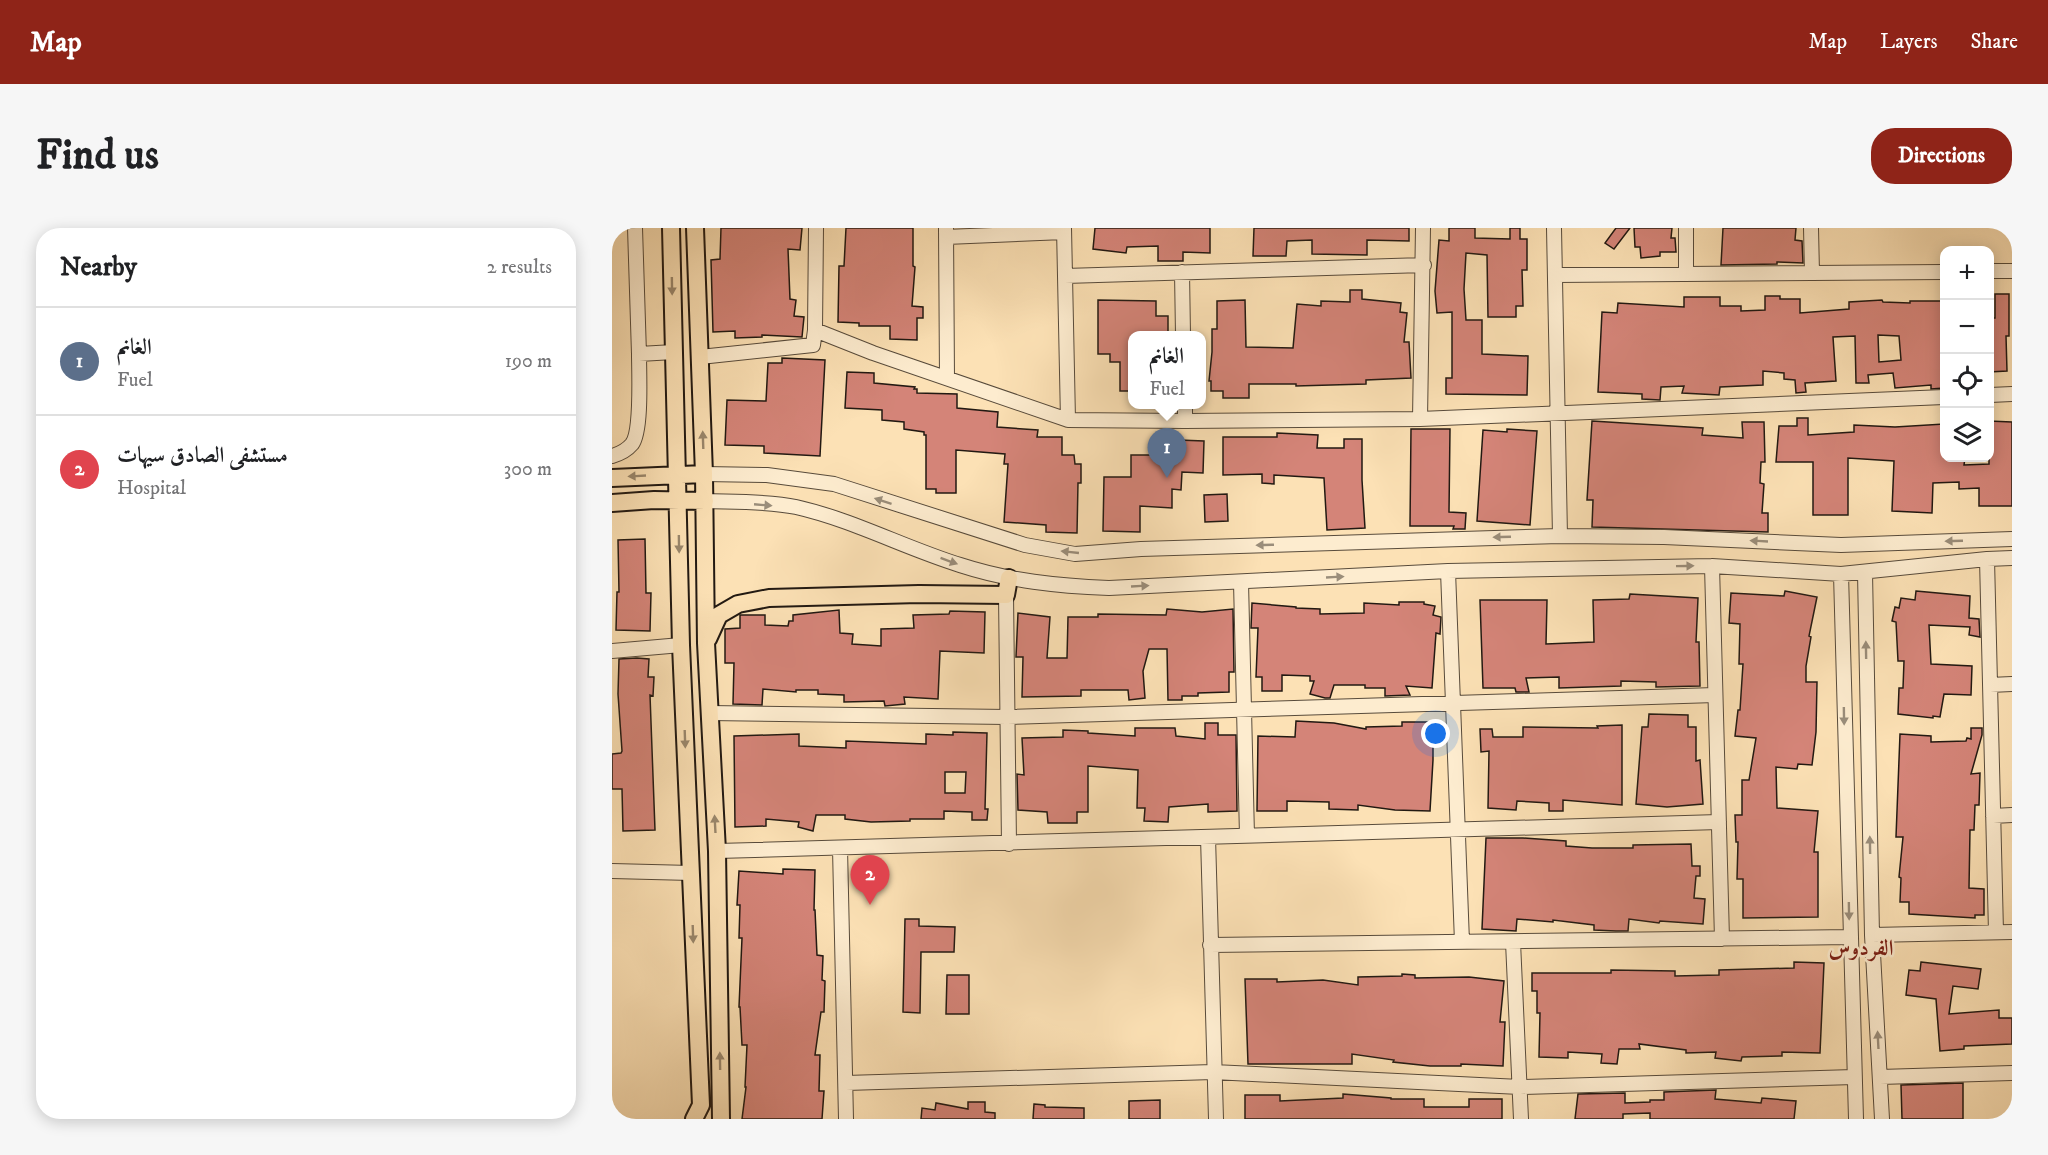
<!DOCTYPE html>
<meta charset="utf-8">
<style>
:root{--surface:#fff;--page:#f6f6f6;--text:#202124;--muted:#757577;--line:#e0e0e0;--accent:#8f2418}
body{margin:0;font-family:"IM FELL DW Pica",Amiri,serif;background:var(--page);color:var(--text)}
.controls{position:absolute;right:18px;top:18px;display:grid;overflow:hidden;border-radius:12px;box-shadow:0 3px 15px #0003}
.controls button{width:54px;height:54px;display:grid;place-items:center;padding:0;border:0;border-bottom:2px solid var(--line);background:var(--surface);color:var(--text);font:30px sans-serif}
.you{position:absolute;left:824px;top:506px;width:21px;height:21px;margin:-15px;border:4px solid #fff;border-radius:50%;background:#1a73e8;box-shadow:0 0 0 9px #1a73e833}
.badge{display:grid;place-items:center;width:39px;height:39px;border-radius:50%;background:var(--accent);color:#fff;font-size:20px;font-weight:700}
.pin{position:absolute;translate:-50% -50px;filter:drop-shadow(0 2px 3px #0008)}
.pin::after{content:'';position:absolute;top:32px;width:21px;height:18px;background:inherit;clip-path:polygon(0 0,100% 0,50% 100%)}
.popup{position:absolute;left:516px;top:103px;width:78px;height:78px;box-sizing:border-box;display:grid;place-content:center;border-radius:12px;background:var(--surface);filter:drop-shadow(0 2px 4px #0005);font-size:20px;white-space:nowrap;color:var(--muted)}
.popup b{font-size:22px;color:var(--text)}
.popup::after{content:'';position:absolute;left:50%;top:100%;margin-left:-12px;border:12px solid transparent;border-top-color:var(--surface)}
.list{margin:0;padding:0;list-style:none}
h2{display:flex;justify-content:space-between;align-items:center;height:78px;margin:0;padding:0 24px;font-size:26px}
h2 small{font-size:20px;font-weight:400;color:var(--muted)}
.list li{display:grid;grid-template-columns:39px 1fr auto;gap:18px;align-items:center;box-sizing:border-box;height:108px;padding:0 24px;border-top:2px solid var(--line)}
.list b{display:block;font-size:22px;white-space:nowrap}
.list p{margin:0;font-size:20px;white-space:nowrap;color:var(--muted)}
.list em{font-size:20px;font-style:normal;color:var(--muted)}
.icon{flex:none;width:33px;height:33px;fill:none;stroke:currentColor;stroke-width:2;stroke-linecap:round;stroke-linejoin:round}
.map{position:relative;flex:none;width:1400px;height:891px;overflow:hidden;border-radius:24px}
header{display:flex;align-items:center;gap:36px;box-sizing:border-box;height:84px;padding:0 30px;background:var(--accent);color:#fff}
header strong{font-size:28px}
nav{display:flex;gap:33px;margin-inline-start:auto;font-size:21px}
.intro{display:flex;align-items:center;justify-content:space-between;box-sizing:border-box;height:144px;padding:0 36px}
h1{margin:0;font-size:42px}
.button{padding:15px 27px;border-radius:24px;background:var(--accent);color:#fff;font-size:21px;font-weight:700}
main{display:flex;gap:36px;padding:0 36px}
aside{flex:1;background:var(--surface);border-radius:24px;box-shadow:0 3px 15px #0003}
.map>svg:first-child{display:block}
.building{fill:#d48478;stroke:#221912;stroke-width:1.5;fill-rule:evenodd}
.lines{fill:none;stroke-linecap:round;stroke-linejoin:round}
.minor-casing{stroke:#584b3b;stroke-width:16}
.major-casing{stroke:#221912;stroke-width:20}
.minor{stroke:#fdeccf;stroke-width:14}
.major{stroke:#fce1b5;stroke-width:16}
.oneway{fill:#9a876c}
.oneway2{fill:#9a8d7a}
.labels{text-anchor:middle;stroke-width:5;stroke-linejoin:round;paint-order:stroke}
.neighbourhood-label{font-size:22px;font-weight:bold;fill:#7a1f14;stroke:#fdeccf}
</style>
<header>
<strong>Map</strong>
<nav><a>Map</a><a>Layers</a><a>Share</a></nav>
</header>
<div class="intro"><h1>Find us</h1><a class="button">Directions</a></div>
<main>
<aside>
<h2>Nearby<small>2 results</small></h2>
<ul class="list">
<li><span class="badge" style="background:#5c6f8a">1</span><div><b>الغانم</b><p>Fuel</p></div><em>190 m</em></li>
<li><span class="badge" style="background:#e0444e">2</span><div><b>مستشفى الصادق سيهات</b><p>Hospital</p></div><em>300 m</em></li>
</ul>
</aside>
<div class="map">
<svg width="1400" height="891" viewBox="0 0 1400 891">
<rect width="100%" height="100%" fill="#fce1b5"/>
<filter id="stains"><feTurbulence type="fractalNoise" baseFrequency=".00333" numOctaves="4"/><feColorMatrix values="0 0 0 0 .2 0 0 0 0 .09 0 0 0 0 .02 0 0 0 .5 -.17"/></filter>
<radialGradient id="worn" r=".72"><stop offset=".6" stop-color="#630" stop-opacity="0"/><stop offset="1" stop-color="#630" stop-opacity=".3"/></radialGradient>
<!-- building -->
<path class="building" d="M109 0H190L188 22 176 21 178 71 184 72 182 88 192 89 190 109 150 107V109L123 110V103L101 104 99 32 108 31Z
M234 0H301V38L303 39 300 78 311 79V90H305V112L278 111V98H247V95L226 94 227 38H232Z
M483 0H598V25L571 24V33H546V18L515 19 514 25 481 21Z
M642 0H797V13L755 12V27L700 26V12L675 13 674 28H641Z
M837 0H863V10L898 11V0H908V11H915V42H910L911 78H904V89H876L875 27 854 25 852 61 854 92H870V126L916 128 915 167 834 166V150H840V84L825 85 823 63 827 12 837 13Z
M1004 0H1018L1002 21 993 15Z
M1022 0H1060L1059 10H1063L1064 24H1048V28L1029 30 1028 19H1023Z
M1111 0H1184L1183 12 1190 13 1191 35 1165 34V36L1109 37Z
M738 62H750V71L789 75 788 84 795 85 792 114H797L799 150 754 152V156L684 158V156H637V170H611V163H599V153H597L600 124V101H605V73L633 72 634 119 681 120 685 76 709 78V73L738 74Z
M1383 66H1397V108H1394L1395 143 1377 144V90H1383Z
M1153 68H1168V71H1188V85L1237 81V74L1270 72 1271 74 1298 75V73H1332V160L1319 161V157L1283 160 1281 145 1256 147 1257 155H1244L1243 108 1221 109 1224 153 1193 155 1194 164 1184 165 1183 152 1172 151V145L1151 143V157L1108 159 1107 167 1070 165 1072 158 1049 159 1048 172 1030 171V166L986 164 990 84 1005 85 1006 75 1072 79V69H1108V78H1129V83L1153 82ZM1266 107 1287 108 1289 132 1267 134Z
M486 72 544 73V88H556V108H520V163H508V134H498V126H486Z
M170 130 213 132 208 228 152 225V218L113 217 115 172 154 173 156 135H170Z
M235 144 262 145V155L303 159 302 161H305V165L345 166V180L386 184 385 199 426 202 425 209H450V227H462L463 236H469V255H466L465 305 434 304V297L392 294 396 236H392L393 226 344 222V265H324V261H314V207H312V204L292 201V194L270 192V182L233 180Z
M1185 190H1196V207L1242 204V197L1283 199 1332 196V230H1353L1352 237 1377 236V193L1400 194V278H1367V260L1347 261V254L1321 255 1320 285 1280 283 1282 233 1236 230V287H1201V234H1164L1167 198H1185Z
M980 193 1091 200 1090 207 1131 210 1130 194H1152L1153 234H1149L1148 255 1152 256 1150 285H1156V304L980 299 981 272H975Z
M799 201H838L837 284 854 285 853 301H841L842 298H798Z
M895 201 925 203 918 297 865 293 871 202 895 204Z
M665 205 706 207 705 220H732V211H750V252L753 300 715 302 712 250 662 247V256L650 255V246L611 247V209H665Z
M540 211 592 213 591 245 570 244 569 262 560 261V280L528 278V304L491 303 492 249H519V227H539Z
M615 266 616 293 593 294 592 267Z
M33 311 34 365H39L38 403 4 402 5 364H7L6 312Z
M1173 363 1205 369 1197 408 1199 409 1194 438V454H1205L1204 504 1200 537 1186 536 1185 541 1164 539 1165 580 1206 583 1202 624H1206V689L1131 690V651H1125L1126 614H1124L1123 587H1130V552H1137L1144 510 1123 508 1126 482H1128L1131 436H1127L1128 396 1117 395 1119 365 1172 368Z
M1304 363 1358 368 1357 390 1367 391 1368 409 1357 407 1358 399 1317 397 1319 436 1360 438 1359 467 1332 466 1328 489 1321 488V490L1286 486 1287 460H1291L1292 433H1286L1284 394 1280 393 1283 379 1287 380 1289 370 1303 372Z
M1018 366 1086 370 1084 414H1087L1088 458 1044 459V454L1009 453V458L947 460V449L914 450 917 464H904L903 460H871L868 372H935L934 416 982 414 981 372 1017 371Z
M787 374H812V376L823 378 821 387 829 389 828 406 824 405 820 460 794 458 798 467 773 468V460H753V457H722L718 470H713L698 466 702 453H698V448L670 447V463H650V449H644L646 400H639L640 375 684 379V380L708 381V386L752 385V375L787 377Z
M555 381 590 384 621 381 622 444H617V464L586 465V468H570V472H556L555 421H537L531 443 533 470 517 472 516 462H469V468L410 469 411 429H404L406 385 438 389 435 430H455L456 389H486V386L554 387Z
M227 382 228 405 241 406 240 416 269 418V401L302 400 301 387 337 386 338 383 373 384 372 425 328 423 326 471 292 469 293 476 273 478 272 473 232 474V467L206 466V462H184V464L151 461 150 477 121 476 122 435H113V401L128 400V387H153V397L176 398 177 393H181V387Z
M25 430 37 431 36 449H42L41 468 38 467 43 602 11 603 10 561H0V526L9 525 10 523 6 466 7 431Z
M1037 486 1076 487V499H1084V533L1088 532 1091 576 1055 579 1024 576 1030 499H1036Z
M684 493 722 495 754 501V499L790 498V494H821V532L818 583 783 582 746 577V582L717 581V574L675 573V583H645L646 508 683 509Z
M593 495H606V507H624L625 583 596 584V576L557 579 556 594 532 593 533 580H525L526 542 476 538V584H465V595H436L435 584 406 582 405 546 412 547 410 510 451 509V502L476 503V505L523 508V500H563L564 508 593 511Z
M1010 497V577L951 572V583H937V575L905 573 904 582 876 580 877 523 869 524 868 501H880L881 509H911V499L986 500 985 498Z
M1359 500H1370V507L1359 546 1368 545 1367 577H1363L1362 602H1358L1357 660 1372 661V687H1363V690L1297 686V674H1288L1289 650 1287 649 1291 609H1284L1288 506 1319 508V514L1354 513 1355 510 1359 511Z
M341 504 375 505 373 581H376L375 592H360V584L332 583V591H298V593L259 594 233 591V587H204L201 603 186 599 187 594 154 591V598L123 599 122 508 187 506V518L234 520V513L314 516V506L341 507ZM333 544H354L353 565H333Z
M874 610H911L954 613V618L980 620H1021V617L1079 616 1080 638H1088V648H1084L1082 670 1093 671 1091 696 1048 693 1047 695 1017 691 1016 703H1004L982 702V697L941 692V694L905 691 904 703 870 701Z
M171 641 203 642 202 682H203L205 727 211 728 210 752 213 753 212 784H209L203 827H208L207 863H212L210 891H130L134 859H133L135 817H130L128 779H127L130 710H127L128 677H125L127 643 171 646Z
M293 691H307V698L343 699 342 724H309L308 785 291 784Z
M1182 734 1212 735 1208 825 1170 824V828L1130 829 1129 833 1103 830 1104 824 1074 825V822L1027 816 1028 821H1007L1005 836 989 835 990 826 956 824V830L927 829 928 785H925V763H920V745H999V742L1063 743V748L1107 747V742L1182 740Z
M1309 734 1369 741 1366 761 1341 758 1337 786 1387 782V790H1400V816L1352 818V821L1328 823 1324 771 1294 767 1297 742 1308 743Z
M790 746 803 747V750L857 749 892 753 888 794H893L891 838 849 836V838H818L781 834 782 832 740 826V836H636L633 751H665V754L711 752 746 757V749L790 748Z
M335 747H357V786H334Z
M1351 855V891H1290L1289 857Z
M1104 862 1103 871 1149 875 1150 870 1184 873 1182 891H1038V885L1011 886V891H963L966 866 1013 865V875L1038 874V872H1052V864Z
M731 866 779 870V871H812V879H857V871H890V891H633V867H668V873L731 870Z
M548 872V891H517V873Z
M356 874H373V884L383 885V891H309L310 880 323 882 324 875 356 881Z
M422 876 433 877V879L472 880V891H421Z"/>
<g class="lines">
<!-- minor casing -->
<g class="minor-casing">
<path id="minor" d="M23 0 27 126 62 124
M334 0 335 150
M452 0 456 192
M942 0 948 308
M1074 0V46
M1199 0 1200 45
M334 9 452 4
M1378 43H1400
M570 44 571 107
M943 47 1332 44
M453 48 812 37
M203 102 261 125 456 192 573 193 808 191 1332 169
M88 129 201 117 203 102 204 0
M1378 167 1400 166
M573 176V193
M808 191 811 0
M0 228C7 226 15 222 20 216 30 203 27 145 27 126
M92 246 155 247 222 256 413 317 463 326 529 321 948 308 1052 309 1229 317 1400 311
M93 273C121 274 156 273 184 279 241 292 293 320 348 337 397 353 446 358 497 360L836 343 1100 338 1229 346 1375 331 1400 330
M1375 331 1384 704
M1100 338 1110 711
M836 343 850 714
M1253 345 1260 707 1270 891
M1229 346 1244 891
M629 354 635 608
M394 367 397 616
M0 423 69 417
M1378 457 1400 456
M97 485 395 489 1103 467
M1381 588 1400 587
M596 609 604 891
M228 620 234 891
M105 623 1107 594
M0 643 79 645
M1260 707 1400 704
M901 714 909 891
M598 717 1237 709
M1268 849 1400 845
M234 855 601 844 908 859 1242 849"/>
</g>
<!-- major casing -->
<g class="major-casing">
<path id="major" d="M59 0 69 417 89 877 82 891
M83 0 92 246 94 415 105 623 109 891
M0 250 92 246
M0 275 42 272 93 273
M96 411 107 387 126 376 157 370 307 366 394 367 397 350"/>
</g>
<!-- minor -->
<use href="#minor" class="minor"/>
<!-- major -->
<use href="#major" class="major"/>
</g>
<!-- one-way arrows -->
<defs><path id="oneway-solid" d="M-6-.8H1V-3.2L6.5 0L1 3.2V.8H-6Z" transform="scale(1.5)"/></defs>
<g class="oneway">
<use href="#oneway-solid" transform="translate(60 58) rotate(89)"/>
<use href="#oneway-solid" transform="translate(91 212) rotate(-92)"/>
<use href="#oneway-solid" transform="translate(25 248) rotate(177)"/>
<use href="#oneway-solid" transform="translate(67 316) rotate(89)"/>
<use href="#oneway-solid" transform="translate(73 511) rotate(88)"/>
<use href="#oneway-solid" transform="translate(103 596) rotate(-93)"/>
<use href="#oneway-solid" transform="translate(81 706) rotate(88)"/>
<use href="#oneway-solid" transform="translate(108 833) rotate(-91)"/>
</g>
<g class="oneway2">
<use href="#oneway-solid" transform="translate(271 273) rotate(-162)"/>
<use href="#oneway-solid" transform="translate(151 277) rotate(5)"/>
<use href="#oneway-solid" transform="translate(890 309) rotate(178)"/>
<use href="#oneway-solid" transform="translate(1147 313) rotate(-177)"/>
<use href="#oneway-solid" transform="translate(1342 313) rotate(178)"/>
<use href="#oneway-solid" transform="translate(653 317) rotate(178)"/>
<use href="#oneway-solid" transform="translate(458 324) rotate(-174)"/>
<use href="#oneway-solid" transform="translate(337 333) rotate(20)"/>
<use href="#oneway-solid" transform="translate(1073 338) rotate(-1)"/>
<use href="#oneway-solid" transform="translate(723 349) rotate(-3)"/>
<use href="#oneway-solid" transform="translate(528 358) rotate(-3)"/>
<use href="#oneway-solid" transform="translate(1254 422) rotate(-91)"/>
<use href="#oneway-solid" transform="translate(1232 488) rotate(89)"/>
<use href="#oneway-solid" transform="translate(1258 617) rotate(-91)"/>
<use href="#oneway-solid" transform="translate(1237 683) rotate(89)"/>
<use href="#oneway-solid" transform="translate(1266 812) rotate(-93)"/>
</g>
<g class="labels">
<!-- neighbourhood labels -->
<g class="neighbourhood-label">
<text x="1249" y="727">الفردوس</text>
</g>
</g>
<rect width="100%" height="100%" filter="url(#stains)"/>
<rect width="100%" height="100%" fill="url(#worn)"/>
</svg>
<div class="controls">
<button>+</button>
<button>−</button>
<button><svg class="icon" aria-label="locate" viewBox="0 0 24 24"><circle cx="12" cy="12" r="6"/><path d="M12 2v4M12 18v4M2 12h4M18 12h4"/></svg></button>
<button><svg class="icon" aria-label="layers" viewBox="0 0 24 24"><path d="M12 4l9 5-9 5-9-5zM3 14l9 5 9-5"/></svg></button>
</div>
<div class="you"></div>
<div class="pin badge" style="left:555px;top:250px;background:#5c6f8a">1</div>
<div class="popup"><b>الغانم</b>Fuel</div>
<div class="pin badge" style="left:258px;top:677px;background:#e0444e">2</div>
</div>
</main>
